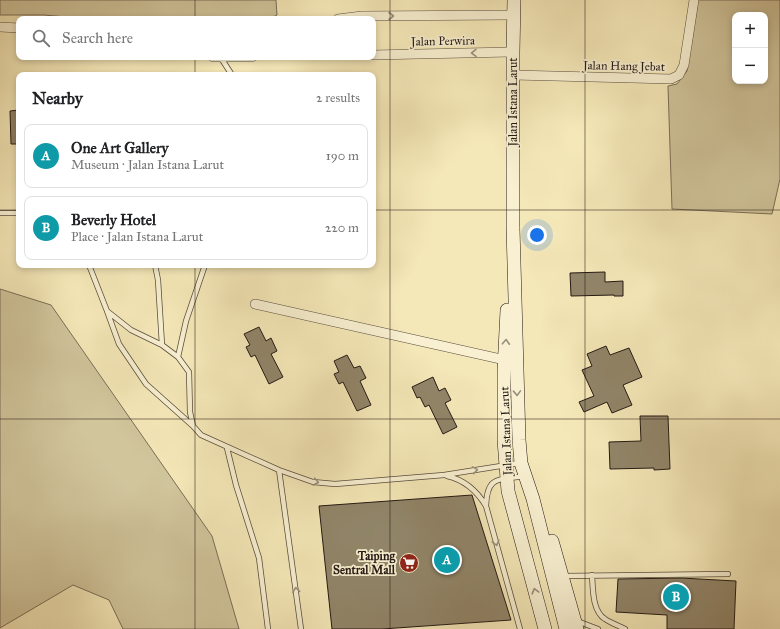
<!DOCTYPE html>
<meta charset="utf-8">
<style>
:root{--surface:#fff;--page:#f6f6f6;--text:#202124;--muted:#757577;--line:#e0e0e0;--accent:#db2777}
body{margin:0;font-family:"IM FELL Great Primer",serif;background:var(--page);color:var(--text)}
.controls{position:absolute;right:12px;top:12px;display:grid;overflow:hidden;border-radius:8px;box-shadow:0 2px 6px #0003}
.controls button{width:36px;height:36px;display:grid;place-items:center;padding:0;border:0;border-bottom:1px solid var(--line);background:var(--surface);color:var(--text);font:20px sans-serif}
.you{position:absolute;left:537px;top:235px;width:14px;height:14px;margin:-10px;border:3px solid #fff;border-radius:50%;background:#1a73e8;box-shadow:0 0 0 6px #1a73e833}
.badge{display:grid;place-items:center;width:26px;height:26px;border-radius:50%;background:var(--accent);color:#fff;font-size:13px;font-weight:700}
.pin{position:absolute;translate:-50% -50%;border:2px solid #fff;box-shadow:0 1px 4px #0006}
.list{margin:0;padding:0;list-style:none}
h2{display:flex;justify-content:space-between;align-items:center;height:52px;margin:0;padding:0 16px;font-size:17px}
h2 small{font-size:13px;font-weight:400;color:var(--muted)}
.list li{display:grid;grid-template-columns:26px 1fr auto;gap:12px;align-items:center;box-sizing:border-box;height:64px;margin:0 8px 8px;padding:0 8px;border:1px solid var(--line);border-radius:8px}
.list b{display:block;font-size:15px;white-space:nowrap}
.list p{margin:0;font-size:13px;white-space:nowrap;color:var(--muted)}
.list em{font-size:13px;font-style:normal;color:var(--muted)}
.icon{flex:none;width:22px;height:22px;fill:none;stroke:currentColor;stroke-width:2;stroke-linecap:round;stroke-linejoin:round}
.map{position:relative;flex:none;width:780px;height:629px;overflow:hidden}
.search{position:absolute;background:var(--surface);box-shadow:0 2px 6px #0003;left:16px;top:16px;width:360px;height:44px;display:flex;align-items:center;gap:10px;box-sizing:border-box;padding:0 14px;border-radius:8px;color:var(--muted);font-size:15px}
.panel{position:absolute;background:var(--surface);box-shadow:0 2px 6px #0003;left:16px;top:72px;width:360px;height:196px;border-radius:8px}
.map>svg:first-child{display:block}
.green{fill:#d1c59c;stroke:#7a6f58;fill-rule:evenodd}
.building{fill:#918569;stroke:#241914}
.lines{fill:none;stroke-linecap:round;stroke-linejoin:round}
.service-casing{stroke:#584d3d;stroke-width:6}
.minor-casing{stroke:#584d3d;stroke-width:10}
.secondary-casing{stroke:#241914;stroke-width:14}
.service{stroke:#f8f0d1;stroke-width:4.5}
.minor{stroke:#f8f0d1;stroke-width:9}
.secondary{stroke:#f8f0d1;stroke-width:13}
.oneway{stroke:#998f7c}
.grid{fill:none;stroke:#241914;stroke-width:1;stroke-opacity:0.55}
.labels{text-anchor:middle;stroke-width:3.5;stroke-linejoin:round;paint-order:stroke}
.street-label{font-size:12px;fill:#241914;stroke:#f8f0d1}
.poi-label{font-size:12px;font-weight:bold;fill:#241914;stroke:#f8f0d1;text-anchor:end}
</style>
<div class="map">
<svg width="780" height="629" viewBox="0 0 780 629">
<rect width="100%" height="100%" fill="#f5e8b8"/>
<filter id="stains"><feTurbulence type="fractalNoise" baseFrequency=".005" numOctaves="4"/><feColorMatrix values="0 0 0 0 .2 0 0 0 0 .09 0 0 0 0 .02 0 0 0 .5 -.17"/></filter>
<radialGradient id="worn" r=".72"><stop offset=".6" stop-color="#630" stop-opacity="0"/><stop offset="1" stop-color="#630" stop-opacity=".3"/></radialGradient>
<!-- green -->
<path class="green" d="M0 0H276L277 15 269 19H89L44 15H0Z
M698 0H780V179L772 214 672 209 668 86 677 84 687 71ZM735 15H765V81H735Z
M0 289 51 305 212 536 239 629H123L109 600 73 585 0 628Z"/>
<!-- building -->
<path class="building" d="M19 110V144H11L10 111Z
M605 272V282L623 281V296H614V295L571 296 570 273Z
M259 327 266 341 271 338 277 351 271 354 283 377 269 384 255 355 251 357 246 347 250 345 244 334Z
M606 346 610 355 629 348 642 377 623 385 632 405 612 413 607 402 584 412 579 402 594 396 582 370 592 366 587 354Z
M347 355 354 368 360 366 366 378 360 381 371 405 357 411 343 382 339 384 334 374 339 372 334 361Z
M433 377 439 391 445 388 451 400 445 403 457 427 443 434 429 405 425 407 420 397 417 398 412 387Z
M640 416H668L670 469 654 470V468L610 469 609 442 641 441Z
M472 495 511 620 382 629H332L319 506Z
M681 578 736 581 734 629H667V615L616 612 618 579Z"/>
<g class="lines">
<!-- service casing -->
<g class="service-casing">
<path id="service" d="M221 58 232 75
M0 213H19
M89 265 107 311 131 330 162 345
M155 265 158 280 162 345 178 357 189 372 190 412 193 426 201 435 279 470 313 482 335 484 444 475 520 463
M107 311 119 344 146 384 193 426
M178 357 186 321 205 265
M227 448 236 485 259 558 268 629
M279 470 301 629
M447 476C465 480 477 491 486 506L520 629
M486 506C487 475 499 480 525 476
M592 575C593 588 592 611 605 619 611 623 619 626 625 629
M564 576 728 574
M577 621 598 629"/>
</g>
<!-- minor casing -->
<g class="minor-casing">
<path id="minor" d="M338 19 362 16 514 15
M0 27 19 28
M373 55 513 52
M213 57H252
M514 75 671 79 679 75 684 65 694 0
M255 304 505 360"/>
</g>
<!-- secondary casing -->
<g class="secondary-casing">
<path id="secondary" d="M514 0 513 52V228L519 440 521 463 533 499 566 629
M507 310 504 370V440L508 491 545 629
M552 541 577 629"/>
</g>
<!-- service -->
<use href="#service" class="service"/>
<!-- minor -->
<use href="#minor" class="minor"/>
<!-- secondary -->
<use href="#secondary" class="secondary"/>
</g>
<!-- one-way arrows -->
<defs><path id="oneway-chevron" d="M-2-3.5L2.5 0L-2 3.5" fill="none" stroke-width="1.6" stroke-linecap="round" stroke-linejoin="round"/></defs>
<g class="oneway">
<use href="#oneway-chevron" transform="translate(391 16)"/>
<use href="#oneway-chevron" transform="translate(474 53) rotate(179)"/>
<use href="#oneway-chevron" transform="translate(506 342) rotate(-87)"/>
<use href="#oneway-chevron" transform="translate(517 393) rotate(88)"/>
<use href="#oneway-chevron" transform="translate(475 470) rotate(-9)"/>
<use href="#oneway-chevron" transform="translate(316 482) rotate(11)"/>
<use href="#oneway-chevron" transform="translate(496 543) rotate(75)"/>
<use href="#oneway-chevron" transform="translate(296 590) rotate(-98)"/>
<use href="#oneway-chevron" transform="translate(535 591) rotate(-105)"/>
</g>
<!-- grid -->
<path class="grid" d="M195 0V19M390 0V629M585 0V629M195 57V75M0 210H19M373 210H780M195 265V629M0 419H780"/>
<!-- icons -->
<defs>
<g id="supermarket-disc" transform="scale(1)"><circle r="9.5" fill="#8f2418" stroke="#f8f0d1"/><path d="M-6-5.5h2.5l.6 2H6L4.5 2H-2.5L-4.4-4H-6ZM-1.5 3.2a1.3 1.3 0 1 0 .1 0ZM3 3.2a1.3 1.3 0 1 0 .1 0Z" fill="#fff"/></g>
</defs>
<g fill-rule="evenodd">
<use href="#supermarket-disc" x="409" y="563"/>
</g>
<g class="labels">
<!-- street labels -->
<g class="street-label">
<text transform="translate(443 41) rotate(-1)" y="4">Jalan Perwira</text>
<text transform="translate(624 66) rotate(1)" y="4">Jalan Hang Jebat</text>
<text transform="translate(513 102) rotate(-90)" y="4">Jalan Istana Larut</text>
<text transform="translate(506 431) rotate(-92)" y="4">Jalan Istana Larut</text>
</g>
<!-- poi labels -->
<g class="poi-label">
<text x="395" y="560">Taiping<tspan x="395" dy="14">Sentral Mall</tspan></text>
</g>
</g>
<rect width="100%" height="100%" filter="url(#stains)"/>
<rect width="100%" height="100%" fill="url(#worn)"/>
</svg>
<div class="controls">
<button>+</button>
<button>−</button>
</div>
<div class="you"></div>
<div class="pin badge" style="left:447px;top:560px;background:#0f9aa8">A</div>
<div class="pin badge" style="left:676px;top:597px;background:#0f9aa8">B</div>
<div class="search"><svg class="icon" aria-label="search" viewBox="0 0 24 24"><circle cx="10" cy="10" r="6"/><path d="M15 15l6 6"/></svg>Search here</div>
<section class="panel">
<h2>Nearby<small>2 results</small></h2>
<ul class="list">
<li><span class="badge" style="background:#0f9aa8">A</span><div><b>One Art Gallery</b><p>Museum · Jalan Istana Larut</p></div><em>190 m</em></li>
<li><span class="badge" style="background:#0f9aa8">B</span><div><b>Beverly Hotel</b><p>Place · Jalan Istana Larut</p></div><em>220 m</em></li>
</ul>
</section>
</div>
